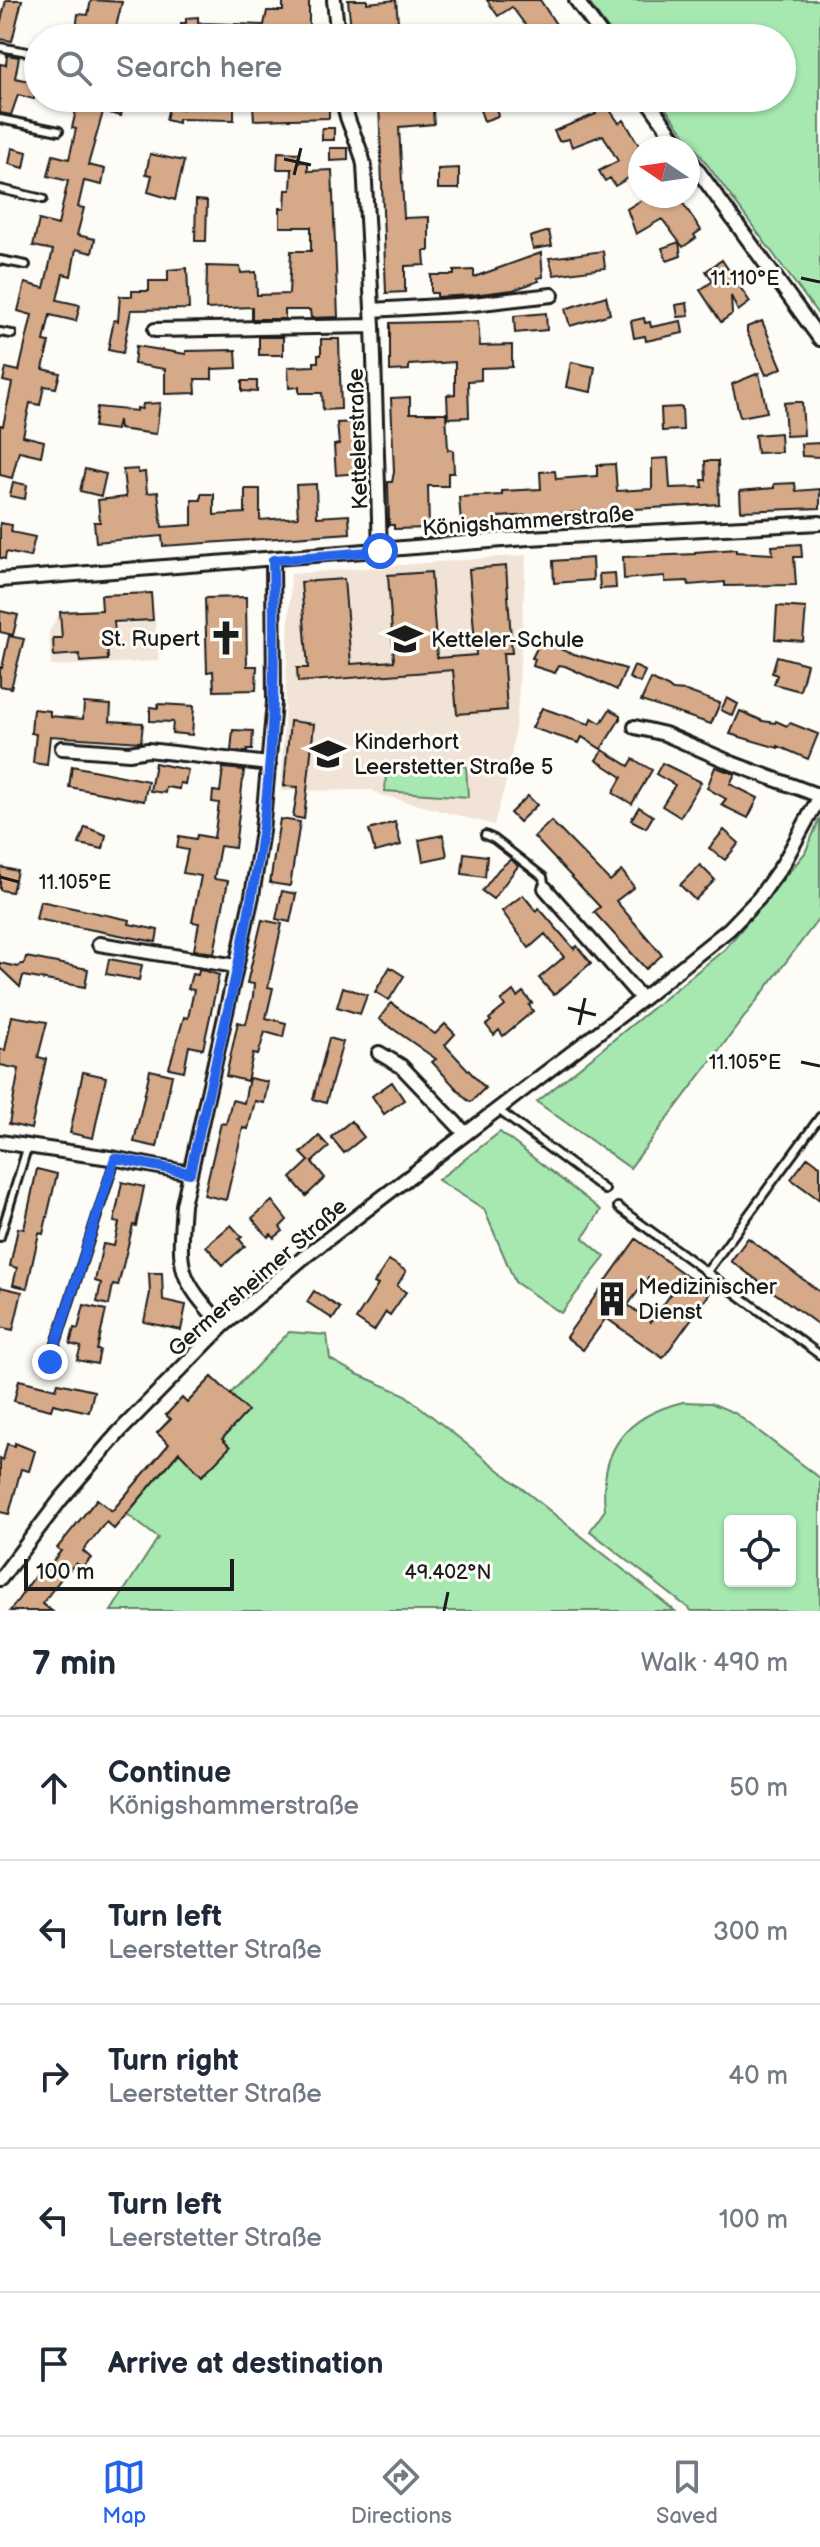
<!DOCTYPE html>
<meta charset="utf-8">
<style>
:root{--surface:#fff;--page:#f2f2f3;--text:#1f2937;--muted:#747a83;--line:#e0e1e3;--accent:#2563eb}
body{margin:0;font-family:"Balsamiq Sans",sans-serif;background:var(--page);color:var(--text)}
.controls{position:absolute;right:24px;bottom:24px;display:grid;overflow:hidden;border-radius:8px;box-shadow:0 2px 6px #0004}
.controls button{width:72px;height:72px;display:grid;place-items:center;padding:0;border:0;border-bottom:2px solid var(--line);background:var(--surface);color:var(--text);font:40px sans-serif}
.compass{position:absolute;left:628px;top:136px;width:72px;height:72px;border-radius:50%;background:var(--surface);box-shadow:0 2px 6px #0004;rotate:283deg}
.scale{position:absolute;left:24px;bottom:20px;width:210px;box-sizing:border-box;padding-left:8px;border:4px solid #1c1c1c;border-top:0;font-size:22px;line-height:28px;white-space:nowrap;color:#1c1c1c;-webkit-text-stroke:6px #fdfcf7;paint-order:stroke}
.stop{position:absolute;width:24px;height:24px;margin:-18px;border:6px solid #2563eb;border-radius:50%;background:#fff}
.stop.end{background:#2563eb;border-color:#fff;box-shadow:0 2px 8px #0008}
.list{margin:0;padding:0;list-style:none}
h2{display:flex;justify-content:space-between;align-items:center;height:104px;margin:0;padding:0 32px;font-size:34px}
h2 small{font-size:26px;font-weight:400;color:var(--muted)}
.list li{display:grid;grid-template-columns:52px 1fr auto;gap:24px;align-items:center;box-sizing:border-box;height:144px;padding:0 32px;border-top:2px solid var(--line)}
.list b{display:block;font-size:30px;white-space:nowrap}
.list p{margin:0;font-size:26px;white-space:nowrap;color:var(--muted)}
.list em{font-size:26px;font-style:normal;color:var(--muted)}
.icon{flex:none;width:44px;height:44px;fill:none;stroke:currentColor;stroke-width:2;stroke-linecap:round;stroke-linejoin:round}
.map{position:relative;flex:none;width:820px;height:1611px;overflow:hidden}
.search{position:absolute;background:var(--surface);box-shadow:0 2px 6px #0004;left:24px;right:24px;top:24px;height:88px;display:flex;align-items:center;gap:20px;box-sizing:border-box;padding:0 28px;border-radius:44px;color:var(--muted);font-size:30px}
.sheet{height:824px;background:var(--surface)}
nav{display:flex;justify-content:space-around;align-items:center;box-sizing:border-box;height:112px;border-top:2px solid var(--line);background:var(--surface);font-size:22px;color:var(--muted)}
nav a{display:grid;justify-items:center;gap:4px}
nav .on{color:var(--accent)}
.map>svg:first-child{display:block}
.built{fill:#f1e3d6}
.green{fill:#a7e8b1;stroke:#628266;stroke-width:2;fill-rule:evenodd}
.building{fill:#d6aa88;stroke:#1c1c1c;stroke-width:2;fill-rule:evenodd}
.lines{fill:none;stroke-linecap:round;stroke-linejoin:round}
.lane-casing{stroke:#1c1c1c;stroke-width:12}
.street-casing{stroke:#1c1c1c;stroke-width:18}
.lane{stroke:#fdfcf7;stroke-width:6}
.street{stroke:#fdfcf7;stroke-width:12}
.route{stroke:#2563eb;stroke-width:10}
.ticks{fill:none;stroke:#1c1c1c;stroke-width:3}
.labels{text-anchor:middle;stroke-width:6;stroke-linejoin:round;paint-order:stroke}
.street-label{font-size:22px;fill:#1c1c1c;stroke:#fdfcf7}
.poi-label{font-size:22px;fill:#1c1c1c;stroke:#fdfcf7;text-anchor:start}
.ticks-label{font-size:20px;text-anchor:middle;fill:#1c1c1c;stroke:#fdfcf7;stroke-width:6;stroke-linejoin:round;paint-order:stroke}
</style>
<div class="map">
<svg width="820" height="1611" viewBox="0 0 820 1611">
<rect width="100%" height="100%" fill="#fdfcf7"/>
<filter id="ink" filterUnits="userSpaceOnUse"><feTurbulence type="fractalNoise" baseFrequency=".0125" numOctaves="2"/><feDisplacementMap in="SourceGraphic" scale="16" xChannelSelector="R" yChannelSelector="G"/><feConvolveMatrix kernelMatrix="1 2 1 2 8 2 1 2 1" color-interpolation-filters="sRGB"/></filter>
<g filter="url(#ink)">
<!-- built -->
<path class="built" d="M526 555 518 703 510 767 494 825 381 795 372 790 281 791 291 574Z
M90 610 92 627 155 621 159 661 51 666 49 632 60 612Z"/>
<!-- green -->
<path class="green" d="M587 0H820V317L658 98H782V38H615Z
M466 766 468 797 385 791 386 773Z
M820 818V917L630 1168 537 1102 725 949 805 853Z
M500 1132 601 1210 583 1238 605 1257 561 1313 515 1282 484 1209 438 1180Z
M289 1332 327 1335 330 1359 357 1374 404 1394 675 1611H111L158 1538 127 1514 179 1453 157 1433 170 1419 166 1415 187 1403 212 1377 230 1394Z
M683 1402 711 1403 735 1413 820 1478V1611H692L590 1531 605 1510C599 1449 626 1416 683 1402ZM730 1521H790V1581H730Z"/>
<!-- building -->
<path class="building" d="M6 0H22L12 41 0 39V25Z
M91 0 122 2 116 27 146 33 145 38H117L90 32 89 38H75L78 14 88 15Z
M283 0H309V38H181V23H186V18L198 17V22L202 23 264 25 267 11H283Z
M348 0H367V3L396 0 399 32 369 34 370 38H352Z
M487 0H540L565 38H516L529 30 512 7 498 16Z
M7 55 19 57 15 78 38 83V96H35L34 99 18 95 11 115 0 113V64L6 65Z
M108 98 124 102 121 116 105 112Z
M171 98H178V108L183 109V102L234 103V120L178 119V123L166 120Z
M413 98H432L434 124 399 127 404 218 429 217V251H424L425 265 405 266V292L386 293 379 103 413 101Z
M584 98H618L607 106 619 123 624 120 640 147V171L615 186 610 178 605 181 599 171 618 161 603 135 572 147 569 139 559 141 554 131 596 114Z
M329 100V118L254 120 253 105Z
M495 103 498 116 484 121 480 110Z
M77 106 103 112 88 165 105 169 102 185 84 181 78 207 84 208 77 235 95 239 92 253 76 249 71 276 63 274 57 300 80 305 76 321 50 315 44 341 49 342 43 369 60 373 56 388 44 386 40 405 30 403 23 436 44 441 41 456 19 451 12 478 0 475V425L3 426 12 383 3 381 6 368 19 371 32 315 18 311 25 283 44 288 53 250 33 246 39 220 58 225 68 181 48 176 53 155 69 159 76 129 72 128Z
M322 128H334V140H322Z
M12 148 27 152 24 168 9 164Z
M330 148H348V160L330 161Z
M278 152 300 153 299 162H308V171L332 170 338 317 311 318 310 310H285V319H252V307L206 309 207 266 240 267 241 273 256 272 257 295 289 294 291 251H311V227H280V208H285L286 190H291L292 169H277Z
M150 154 184 161 175 200 148 192 152 175 146 174Z
M459 168V189H438V169Z
M648 196H678L701 230 694 235 696 238 683 247 662 219 636 234 627 209Z
M196 200 207 201 206 241H195Z
M549 231 552 246 533 249 530 237Z
M679 242 681 256 667 261 662 248Z
M603 251 605 268 554 275 549 258Z
M541 253 543 277 537 278 539 281 513 290 472 295 437 297V293H431V275H454V271L474 270V277Z
M722 260 750 302 738 311 731 296 732 314 721 322 700 290 713 281 706 271Z
M187 268 189 309 131 310 123 353 108 350 114 320 118 321 120 296H132V291H149V281H168V270Z
M606 296 610 314 570 326 565 309Z
M687 303 689 316 678 317 676 305Z
M546 313 547 330 515 333 514 316Z
M644 318 645 323 650 322 651 327 681 321 683 333 646 341 645 336 634 338 631 321Z
M478 321 480 346 512 345V367L481 368V380L468 381 469 417 448 418 447 395 455 394V362L409 365V370L390 371V323Z
M762 321 782 368 766 375 747 332V327Z
M259 337H283V355H259Z
M321 339H339L341 409 323 410 322 393H299V387L289 388 288 367 314 366V362H318V355H321Z
M136 346 186 354V351L236 350 237 368 212 369V379H195L196 393 165 394V369L134 364Z
M571 362 595 367 591 392 566 387Z
M759 373 767 412 740 417 732 384Z
M242 381H257V392L242 391Z
M410 397V413H446L448 450H453L454 473H448V486H428L429 528 394 529V525H389L388 482H392L394 472 391 398Z
M795 402H802L804 435 786 436 784 403Z
M160 403 156 434 119 429 118 420 116 430 94 427 97 407 137 411V408L142 409 143 404Z
M682 407 683 430 662 431 661 408Z
M354 422 355 428H363L365 465H358L359 473 336 475 334 445 339 444 337 423Z
M780 433 781 452 757 453 755 435Z
M820 443V457L802 456 801 444Z
M668 458 670 488 703 487 702 480H706L705 461H718L719 504 498 517V521L461 523 459 497 502 495V491L541 489 540 472 555 471 556 479 597 476V465L615 464 617 491 652 489V459Z
M85 469 106 474 101 496 80 491Z
M138 469V473L145 472 147 493 158 492 162 527 192 525V500H201V494H214V515L245 513V489H260V520L298 517 296 485 316 484 317 517 349 515 350 533 163 546 162 536 96 542 94 522H100L98 500 126 497 123 470Z
M13 482 27 485 25 499 10 496Z
M795 483 796 491 820 489V508L741 511 740 491 774 488V484Z
M0 523 12 525 11 532 35 537 30 557 6 552 5 559 0 558Z
M801 544 802 557H794L796 585 725 586V582L689 585 688 581 665 582V576L624 579 623 557 695 554V552L736 549V552L773 554 772 546Z
M592 558 593 580 554 583 553 561Z
M506 566 512 653H503L507 710 457 714 453 670 298 682 297 668H308L301 582 344 579 351 664 394 661 388 575 431 572 437 658 476 655 469 569Z
M615 573 616 588 600 589 599 574Z
M151 593 153 620 114 622 116 642 107 643 108 660 80 662 79 654 54 656 53 638H62L60 612 102 610 101 595Z
M246 597 247 666H257L256 690 214 691 213 671 207 672 205 598Z
M777 606 806 608 803 641 775 639Z
M0 611 18 615 13 635 0 632Z
M9 636 24 639 11 688 0 686V667L2 668Z
M541 640 567 652 626 669 617 690 565 666 559 665 555 673 533 666 535 659 532 658Z
M777 656 807 664 800 691 774 684 777 675 772 673Z
M634 666 645 671 640 683 629 678Z
M651 679 673 690 686 691 720 703 711 724 641 701Z
M727 698 738 704 733 716 721 710Z
M84 703 111 705 110 721 143 723 141 742 50 736 47 765 33 763 36 734 31 733 33 709 50 711V716L83 719Z
M158 704 194 706 192 735 172 733 173 722 150 721V707L158 708Z
M542 708 589 724 592 718 601 723 610 709 620 715V719L601 749 582 737 579 743 532 728Z
M740 711 763 721 775 723 776 721 787 726 790 723 818 734 808 759 778 746V748L730 734Z
M290 721 314 724 304 819 293 817 298 787 284 786Z
M233 730 253 731 252 750H247V752L231 751Z
M603 750 629 766 633 759 652 770 632 804 613 793 622 777 596 760Z
M155 763 188 770 185 784 180 783 179 789 166 787 165 793 150 791Z
M662 763 701 782 680 817 662 806 675 785 656 774Z
M72 766 148 781 144 801 69 787Z
M715 767 735 774 730 784 758 798 748 818 721 805 726 799 707 788Z
M223 768 244 770 235 848 220 846 214 879 228 881 214 953 194 950 199 923 192 922 201 876 183 873 188 850 177 848 179 836 196 839 197 835 214 838 219 803 212 802 213 791 220 792Z
M528 796 537 805 519 822 510 813Z
M639 807 653 816 646 828 631 820Z
M280 819 300 822 290 886 270 883Z
M551 821 610 881 622 871 634 887 616 901 662 955 646 969 594 912 600 907 534 837Z
M395 822 401 845 375 852 369 830Z
M85 827 106 835 103 849 79 844Z
M724 830 739 843 725 860 709 848Z
M443 835 447 856 423 861 419 840Z
M464 853 487 856 485 877 462 874Z
M511 859 518 866 493 899 482 891 499 869Z
M700 865 715 880 695 900 680 885Z
M0 867 17 871 12 892 0 890Z
M282 891 296 894 290 922 276 919Z
M523 895 536 911 539 908 574 949 577 946 591 963 554 995 539 978 564 957 545 934 529 948 502 911Z
M40 901 130 920 129 924 158 930 156 942 36 919Z
M262 920 282 924 268 987 273 988 266 1018 286 1023 283 1037 265 1032 258 1055 253 1054 247 1081 226 1076 238 1022 246 1024 253 996 254 984 247 983Z
M26 957 88 969 85 987 23 976 20 987 0 968V963L18 967 21 964H24Z
M109 959 142 965 139 980 106 974Z
M390 967 404 976 389 1000 375 992Z
M199 969 219 975 203 1049 189 1046 184 1071 169 1068 184 1017 188 1018 194 990 188 989 192 974 198 975Z
M343 987 367 995 360 1014 337 1007Z
M513 991 517 997 523 992 532 1003 529 1005 533 1011 503 1036 499 1030 494 1035 486 1025 491 1021 489 1019 505 1006 501 1001Z
M391 1003 435 1034 445 1024 455 1034 445 1045 485 1088 471 1102 466 1099 432 1062 436 1059 379 1019Z
M12 1016 47 1022 38 1057 46 1059 31 1129 9 1124 19 1069 0 1065V1049L5 1050Z
M329 1038 343 1042 326 1103 313 1099Z
M150 1070 172 1075 157 1147 134 1142Z
M83 1072 106 1077 93 1138 70 1133Z
M249 1078 268 1082 264 1103 255 1101 248 1129 243 1128 226 1200 204 1195 221 1123 226 1124 232 1100 244 1103Z
M392 1082 404 1100 384 1114 372 1096Z
M351 1121 364 1137 344 1153 331 1137Z
M319 1136 329 1147 312 1162 325 1178 306 1196 291 1178 309 1161 301 1153Z
M808 1157 820 1166V1200L791 1179Z
M37 1169 57 1174 43 1234 39 1233 27 1288 13 1285 17 1268 10 1266 18 1228 24 1229Z
M122 1182 144 1187 136 1226 133 1225 118 1286 113 1285 109 1305 97 1302 101 1283 95 1281 103 1244 114 1246 119 1223 114 1222Z
M272 1201 287 1220 280 1227 283 1231 274 1238 271 1234 268 1237 252 1218Z
M231 1225 242 1237 239 1239 245 1246 223 1265 206 1246Z
M748 1238 820 1292V1326L731 1261Z
M636 1239 710 1293 663 1358 606 1318 583 1350 566 1337ZM648 1278 671 1294 651 1322 628 1305Z
M389 1260 406 1271 397 1286 406 1292 390 1315 386 1312 374 1331 356 1319 378 1285 374 1283Z
M149 1273H162L163 1300 186 1305 181 1330 144 1322 150 1293Z
M0 1287 22 1292 13 1330 0 1327Z
M314 1291 340 1308 333 1319 307 1302Z
M84 1305 106 1310 97 1350H100L97 1364 77 1360 81 1347 70 1344 74 1328 78 1329Z
M212 1377 248 1411 222 1439 230 1447 202 1476 179 1452 114 1529 106 1522 83 1551 91 1558 82 1568 76 1563 63 1576 42 1604 52 1611H10L40 1569 44 1572 61 1551 57 1548 97 1499 112 1511 169 1444 157 1433 171 1419 166 1415 182 1398 187 1403Z
M19 1380 56 1389 58 1383 94 1391 89 1412 53 1404 51 1410 14 1401Z
M15 1443 35 1451 29 1471 21 1469 9 1514 0 1512V1459L3 1460 7 1444 15 1446Z"/>
<g class="lines">
<!-- lane casing -->
<g class="lane-casing">
<path id="lane" d="M0 47 38 54
M0 119 59 131
M0 189 43 199
M0 260 26 265
M0 332 12 334
M485 835 494 839 543 877 545 888
M497 1109 605 1190
M618 1207 820 1355
M0 1237 28 1145
M706 1273 820 1117
M50 1362 115 1160"/>
</g>
<!-- street casing -->
<g class="street-casing">
<path id="street" d="M334 0 338 38
M576 0 604 38
M343 98C345 122 360 142 364 165L373 326 380 551
M646 98 681 148
M688 157 820 339
M372 310 473 304 552 295
M155 330 373 326
M0 580 528 538 820 523
M635 727 665 734 734 764 820 796
M62 748 129 753 148 750 269 764
M545 888 642 999
M99 944 236 966
M379 1053 401 1066 465 1133
M0 1142 117 1159 190 1173
M223 1326C178 1277 178 1271 183 1205L252 896 262 831 274 703 273 560
M0 1579 61 1499 120 1431 223 1326 303 1258 642 999 729 929 759 898 783 864 820 796"/>
</g>
<!-- lane -->
<use href="#lane" class="lane"/>
<!-- street -->
<use href="#street" class="street"/>
</g>
</g>
<g class="lines" filter="url(#ink)">
<!-- route -->
<path class="route" d="M50 1362 115 1158 190 1173C215 1060 246 948 262 833 275 743 275 651 273 560L380 551"/>
</g>
<!-- ticks -->
<path class="ticks" d="M284 159 311 165M294 175 301 148M801 278 820 282M0 877 19 882M568 1008 596 1015M579 1025 585 998M801 1062 820 1066M444 1611 448 1592"/>
<!-- icons -->
<defs>
<g id="church-bare" transform="scale(2.76)"><path d="M-1.2-6h2.4v3.5h3.3v2.4h-3.3V6h-2.4V-.1h-3.3v-2.4h3.3Z" fill="#1c1c1c" stroke="#fdfcf7" stroke-width="2.5" paint-order="stroke"/></g>
<g id="school-bare" transform="scale(2.76)"><path d="M0-5L7-2L0 1L-7-2ZM-4 1L0 2.5L4 1V4Q0 6-4 4Z" fill="#1c1c1c" stroke="#fdfcf7" stroke-width="2.5" paint-order="stroke"/></g>
<g id="building-bare" transform="scale(2.76)"><path d="M-4-6H4V6H1V3H-1V6H-4ZM-2.5-4.3h1.7v1.8h-1.7ZM.8-4.3h1.7v1.8H.8ZM-2.5-1h1.7V.8h-1.7ZM.8-1h1.7V.8H.8Z" fill="#1c1c1c" stroke="#fdfcf7" stroke-width="2.5" paint-order="stroke"/></g>
</defs>
<g fill-rule="evenodd">
<use href="#church-bare" x="226" y="638"/>
<use href="#school-bare" x="405" y="639"/>
<use href="#school-bare" x="328" y="754"/>
<use href="#building-bare" x="612" y="1299"/>
</g>
<g class="labels">
<!-- street labels -->
<g class="street-label">
<text transform="translate(357 439) rotate(-92)" y="8">Kettelerstraße</text>
<text transform="translate(528 520) rotate(-4)" y="8">Königshammerstraße</text>
<text transform="translate(257 1277) rotate(-41)" y="8">Germersheimer Straße</text>
</g>
<!-- poi labels -->
<g class="poi-label">
<text x="200" y="646" text-anchor="end">St. Rupert</text>
<text x="431" y="647">Ketteler-Schule</text>
<text x="354" y="749">Kinderhort<tspan x="354" dy="25">Leerstetter Straße 5</tspan></text>
<text x="638" y="1294">Medizinischer<tspan x="638" dy="25">Dienst</tspan></text>
</g>
</g>
<g class="ticks-label">
<text x="745" y="285">11.110°E</text>
<text x="75" y="889">11.105°E</text>
<text x="745" y="1069">11.105°E</text>
<text x="448" y="1579">49.402°N</text>
</g>
</svg>
<div class="controls">
<button><svg class="icon" aria-label="locate" viewBox="0 0 24 24"><circle cx="12" cy="12" r="6"/><path d="M12 2v4M12 18v4M2 12h4M18 12h4"/></svg></button>
</div>
<svg class="compass" viewBox="-18 -18 36 36"><path d="M0-13l5 13h-10z" fill="#e53935"/><path d="M0 13l5-13h-10z" fill="#747a83"/></svg>
<div class="scale">100 m</div>
<div class="stop" style="left:380px;top:551px"></div>
<div class="stop end" style="left:50px;top:1362px"></div>
<div class="search"><svg class="icon" aria-label="search" viewBox="0 0 24 24"><circle cx="10" cy="10" r="6"/><path d="M15 15l6 6"/></svg>Search here</div>
</div>
<section class="sheet">
<h2>7 min<small>Walk · 490 m</small></h2>
<ul class="list">
<li><svg class="icon" aria-label="ahead" viewBox="0 0 24 24"><path d="M12 20V5M6 11l6-6 6 6"/></svg><div><b>Continue</b><p>Königshammerstraße</p></div><em>50 m</em></li>
<li><svg class="icon" aria-label="left" viewBox="0 0 24 24"><path d="M17 20v-9H6M10 6l-5 5 5 5"/></svg><div><b>Turn left</b><p>Leerstetter Straße</p></div><em>300 m</em></li>
<li><svg class="icon" aria-label="right" viewBox="0 0 24 24"><path d="M7 20v-9h11M14 6l5 5-5 5"/></svg><div><b>Turn right</b><p>Leerstetter Straße</p></div><em>40 m</em></li>
<li><svg class="icon" aria-label="left" viewBox="0 0 24 24"><path d="M17 20v-9H6M10 6l-5 5 5 5"/></svg><div><b>Turn left</b><p>Leerstetter Straße</p></div><em>100 m</em></li>
<li><svg class="icon" aria-label="arrive" viewBox="0 0 24 24"><path d="M6 21V4h12l-3 4 3 4H6"/></svg><div><b>Arrive at destination</b></div></li>
</ul>
</section>
<nav>
<a class="on"><svg class="icon" aria-label="map" viewBox="0 0 24 24"><path d="M3 6l6-2 6 2 6-2v14l-6 2-6-2-6 2zM9 4v14M15 6v14"/></svg>Map</a>
<a><svg class="icon" aria-label="directions" viewBox="0 0 24 24"><path d="M12 3l9 9-9 9-9-9zM9 14v-3h6M13 9l2 2-2 2"/></svg>Directions</a>
<a><svg class="icon" aria-label="saved" viewBox="0 0 24 24"><path d="M7 4h10v16l-5-4-5 4z"/></svg>Saved</a>
</nav>
